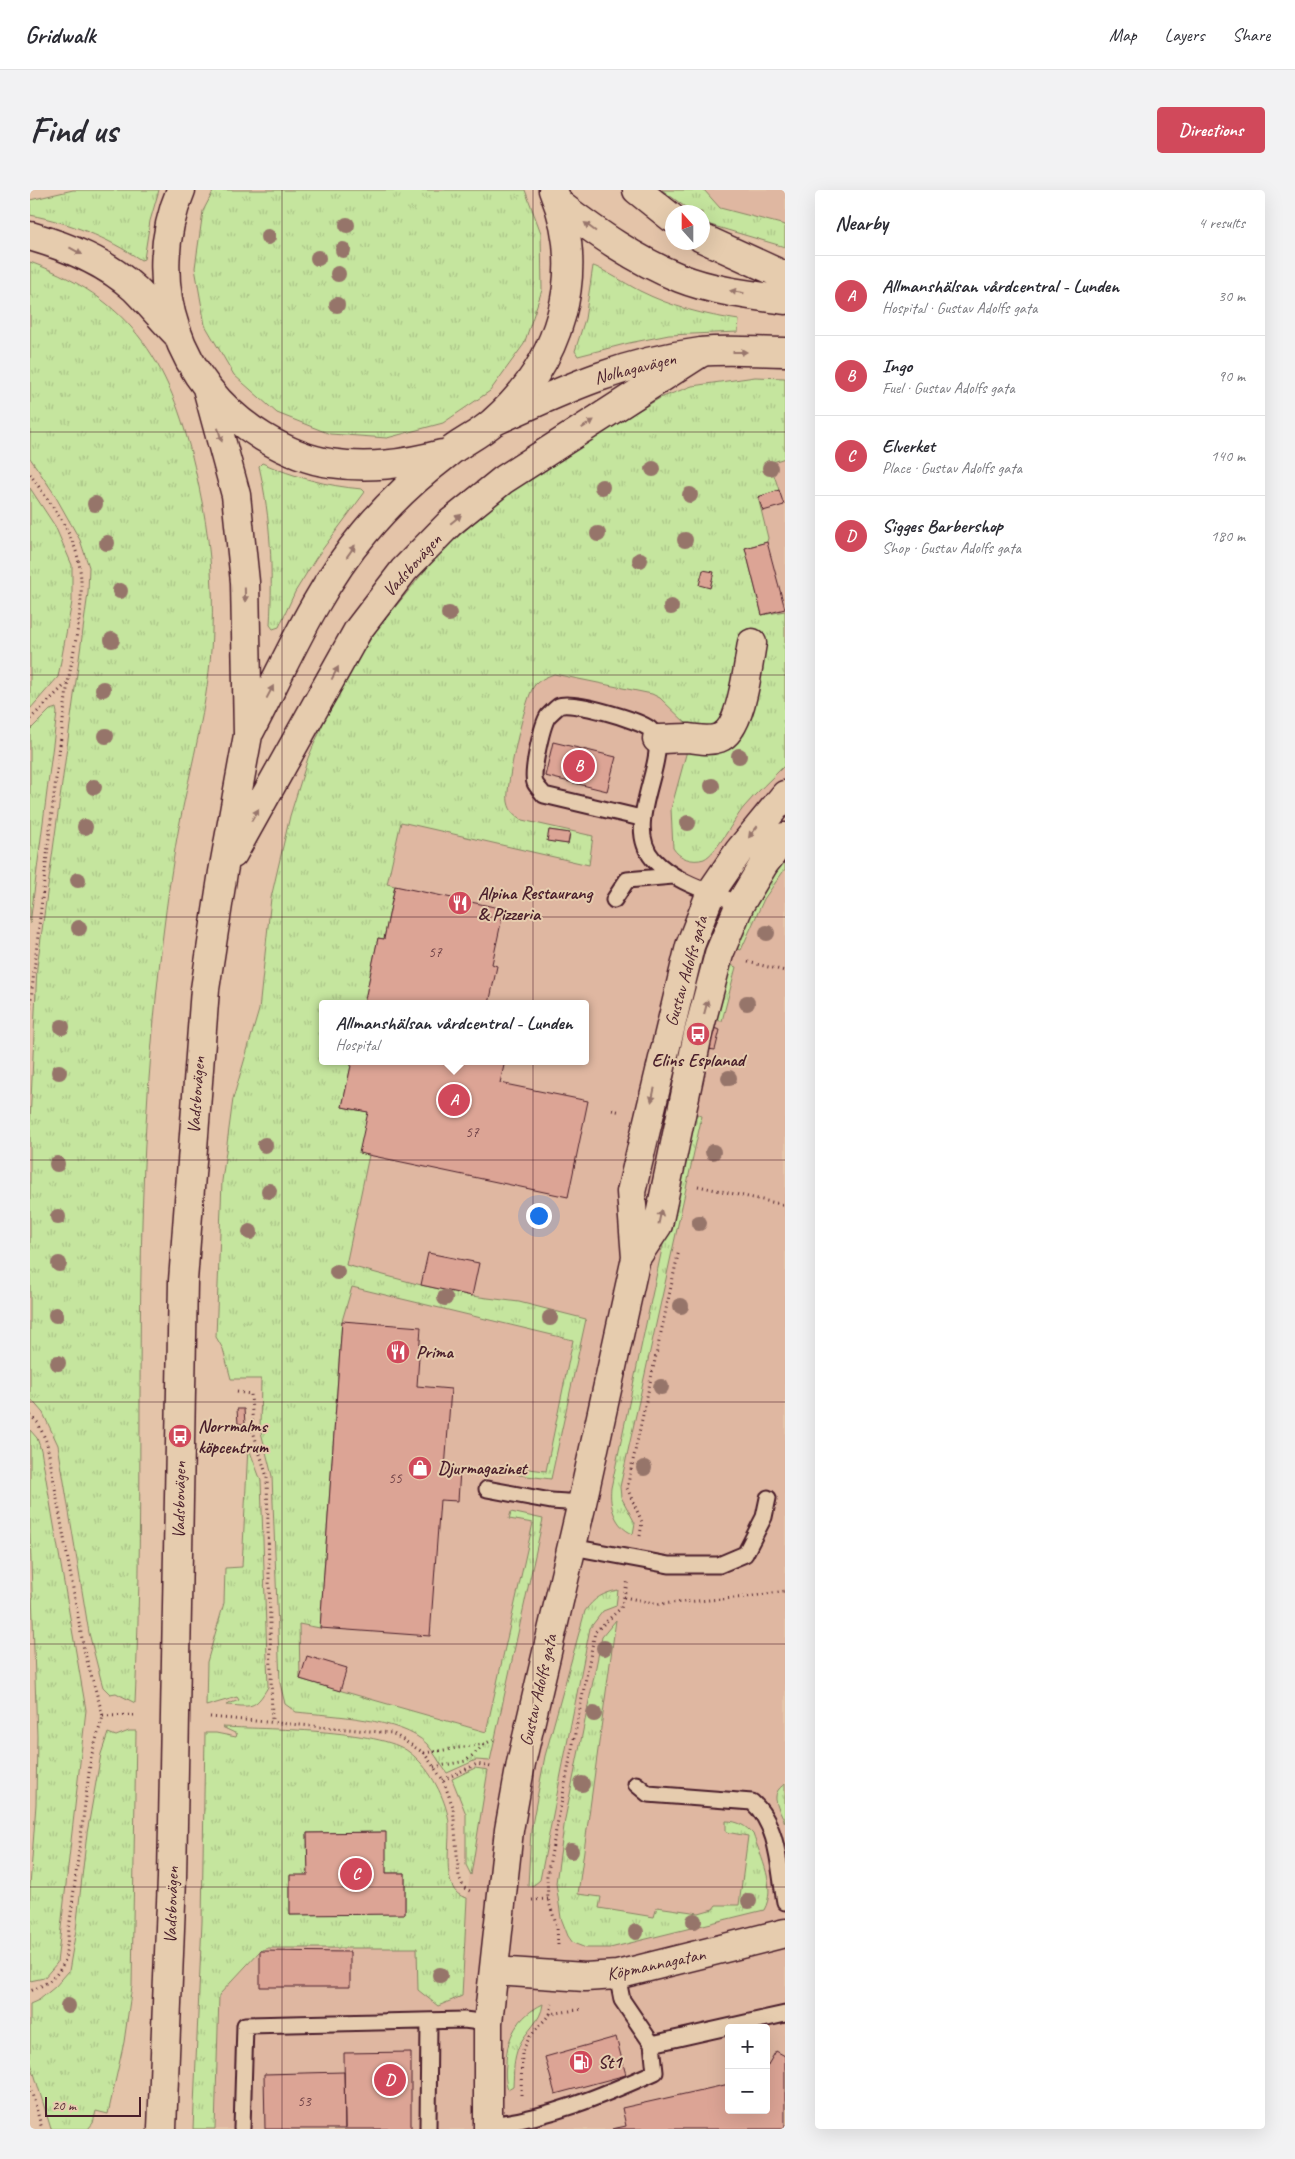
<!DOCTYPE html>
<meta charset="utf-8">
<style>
:root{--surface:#fff;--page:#f2f2f3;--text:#2b2b33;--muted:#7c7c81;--line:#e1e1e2;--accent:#d1495b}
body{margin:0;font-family:Caveat,sans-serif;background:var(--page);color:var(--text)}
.controls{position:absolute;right:15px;bottom:15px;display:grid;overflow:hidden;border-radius:5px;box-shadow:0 5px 20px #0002}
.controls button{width:45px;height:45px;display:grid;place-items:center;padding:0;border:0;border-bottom:1px solid var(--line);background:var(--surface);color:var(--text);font:25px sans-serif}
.compass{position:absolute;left:635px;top:15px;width:45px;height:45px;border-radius:50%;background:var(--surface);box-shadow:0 5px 20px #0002;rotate:339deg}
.scale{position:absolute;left:15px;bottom:12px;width:96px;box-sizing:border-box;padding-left:5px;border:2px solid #4a1f2b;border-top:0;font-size:14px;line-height:18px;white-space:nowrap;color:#4a1f2b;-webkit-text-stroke:4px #e6ccae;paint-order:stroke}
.you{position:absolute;left:508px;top:1025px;width:18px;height:18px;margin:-12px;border:4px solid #fff;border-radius:50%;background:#1a73e8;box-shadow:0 0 0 8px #1a73e833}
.badge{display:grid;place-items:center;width:32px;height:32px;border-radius:50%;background:var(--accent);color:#fff;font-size:16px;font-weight:700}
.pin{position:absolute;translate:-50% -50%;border:2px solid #fff;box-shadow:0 1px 5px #0006}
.popup{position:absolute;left:289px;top:810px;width:270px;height:65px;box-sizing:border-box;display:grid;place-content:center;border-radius:5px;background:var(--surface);filter:drop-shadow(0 1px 4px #0005);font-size:16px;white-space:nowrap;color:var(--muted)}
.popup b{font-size:19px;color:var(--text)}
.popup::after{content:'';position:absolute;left:50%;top:100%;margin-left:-10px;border:10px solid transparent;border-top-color:var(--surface)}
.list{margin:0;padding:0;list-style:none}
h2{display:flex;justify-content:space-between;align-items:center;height:65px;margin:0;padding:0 20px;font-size:21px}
h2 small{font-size:16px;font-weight:400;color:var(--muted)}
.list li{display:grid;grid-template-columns:32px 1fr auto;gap:15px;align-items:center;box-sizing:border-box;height:80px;padding:0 20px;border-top:1px solid var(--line)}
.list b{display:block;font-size:19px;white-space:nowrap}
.list p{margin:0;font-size:16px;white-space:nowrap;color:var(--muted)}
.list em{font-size:16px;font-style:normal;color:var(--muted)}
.map{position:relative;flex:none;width:755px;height:1939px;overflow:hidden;border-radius:5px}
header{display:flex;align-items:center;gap:30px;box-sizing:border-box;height:70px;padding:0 25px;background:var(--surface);border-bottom:1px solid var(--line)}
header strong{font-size:24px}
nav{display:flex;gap:28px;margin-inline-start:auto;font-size:18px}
.intro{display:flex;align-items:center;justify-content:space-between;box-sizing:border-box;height:120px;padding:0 30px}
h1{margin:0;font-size:35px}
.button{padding:12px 22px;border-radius:5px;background:var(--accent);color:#fff;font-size:18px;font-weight:700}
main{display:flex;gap:30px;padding:0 30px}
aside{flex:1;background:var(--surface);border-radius:5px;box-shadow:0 5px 20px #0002}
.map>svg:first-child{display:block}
.built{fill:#dfb7a1;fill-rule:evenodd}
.grass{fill:url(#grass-tufts);stroke:#888264;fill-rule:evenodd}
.building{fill:#dca495;stroke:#4a1f2b}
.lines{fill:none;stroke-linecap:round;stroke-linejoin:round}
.service-casing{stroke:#4a1f2b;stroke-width:19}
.minor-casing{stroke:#4a1f2b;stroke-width:31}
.tertiary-casing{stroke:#4a1f2b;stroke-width:31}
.secondary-casing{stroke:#4a1f2b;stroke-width:31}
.path{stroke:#4a1f2b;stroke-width:3;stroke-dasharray:1 4;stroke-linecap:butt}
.service{stroke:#e6ccae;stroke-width:15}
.minor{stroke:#e6ccae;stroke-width:28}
.tertiary{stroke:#e6ccae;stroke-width:28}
.secondary{stroke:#e6ccae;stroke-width:28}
.tree{fill:#96746a}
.oneway{fill:#98766c}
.grid{fill:none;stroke:#4a1f2b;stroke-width:1;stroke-opacity:0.55}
.labels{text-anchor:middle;stroke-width:4;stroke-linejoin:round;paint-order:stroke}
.number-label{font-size:15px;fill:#6e4046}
.street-label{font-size:18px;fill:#4a1f2b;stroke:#e6ccae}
.poi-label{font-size:18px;font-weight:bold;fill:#4a1f2b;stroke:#e6ccae;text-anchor:start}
</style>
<header>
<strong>Gridwalk</strong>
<nav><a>Map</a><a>Layers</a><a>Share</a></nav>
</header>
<div class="intro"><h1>Find us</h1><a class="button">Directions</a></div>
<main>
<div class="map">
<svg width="755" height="1939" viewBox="0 0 755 1939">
<defs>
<pattern id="grass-tufts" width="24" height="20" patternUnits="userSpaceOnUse" patternTransform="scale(1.25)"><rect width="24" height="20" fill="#c5e59e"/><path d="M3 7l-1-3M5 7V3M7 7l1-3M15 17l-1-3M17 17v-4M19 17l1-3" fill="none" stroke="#abc488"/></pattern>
</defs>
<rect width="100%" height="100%" fill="#e4c4a9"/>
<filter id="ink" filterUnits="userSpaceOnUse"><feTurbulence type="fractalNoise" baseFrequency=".02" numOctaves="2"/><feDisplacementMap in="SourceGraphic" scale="10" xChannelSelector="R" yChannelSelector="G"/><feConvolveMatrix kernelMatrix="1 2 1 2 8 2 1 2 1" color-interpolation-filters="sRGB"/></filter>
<g filter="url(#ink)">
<!-- built -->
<path class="built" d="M674 0H755V35L690 18Z
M755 268V1939H185L189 1805 230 1761 238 1758H387L432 1806 437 1708 456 1542 270 1489 246 912 327 588 733 321 728 307 740 273ZM293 814H555V871H293ZM699 1838H736V1920H699Z"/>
<!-- grass -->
<path class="grass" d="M43 0H129L120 31 114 69 111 70C76 47 41 33 0 25V10Z
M184 0H495L511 43 512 100 494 154 460 201 413 233 357 248 300 244 247 223 204 185 175 135 165 78 173 21Z
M632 0H674L690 18 755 35V57L677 34 673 30 672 22H662Z
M0 72C111 112 146 187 169 297 179 343 184 394 182 441 180 515 157 587 145 659 132 740 124 821 118 902 104 1105 115 1309 105 1513L86 1503 80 1504 73 1497 71 1490 59 1443 28 1255 13 1223 0 1208V933L7 777 58 403 59 377 50 350 23 302 0 268Z
M563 76C567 76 602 97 610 101 642 117 674 125 709 130L708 142 639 145 599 153 548 166 545 161 555 129Z
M725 187 755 188V268L740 273 749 300 728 307 738 348 737 352 715 358 732 425 755 421V575C741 589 727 602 714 617 704 629 687 663 674 669 662 673 649 668 643 658L641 619 658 557 696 536 660 537 630 508 622 504 524 484C516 487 509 490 504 496 495 508 475 597 478 612 480 622 485 625 492 630L563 646 559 675 371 632 357 694 365 696 354 749 348 748 334 814H293V871H322L312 917 338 922 339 965 316 1075 391 1095 442 1106 489 1112 556 1129 521 1289 489 1285 490 1278 516 1281 543 1150 322 1097 312 1131 290 1438 269 1434 270 1489 456 1542 503 1333 479 1329 481 1322 513 1329 460 1571 446 1570 417 1583C410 1574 404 1562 397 1554 371 1528 302 1526 266 1522L255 1514 250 1493 242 1286 230 1238 231 1189H201L193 1159 186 1147 192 991 203 909 229 820 241 708 260 626 278 568 299 520 322 478 345 442 409 363 480 302 557 251 630 208 662 196ZM519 640 540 643 538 654 518 651Z
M232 273C265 287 296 296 332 299L335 302 286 368 265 402 249 437 243 439 240 435C243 380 241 329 229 276Z
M0 298 25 336 42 375V412L28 487 0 519Z
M26 518 27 523 0 734V540L20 520Z
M755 670V679L734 709 711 760 704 758 729 705Z
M698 774 706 777 692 831 682 830Z
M661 923 672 926 590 1297 591 1307 605 1333 603 1344C585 1337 579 1316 581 1298Z
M0 1240 7 1248 11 1260 56 1520 27 1773 14 1788 0 1791V1696L6 1614 7 1546 0 1343Z
M218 1256 231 1291 238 1497C224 1521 221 1516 196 1515L209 1510 207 1507 176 1516 177 1472 194 1413 195 1378 212 1377Z
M588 1400 586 1416 573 1421 560 1438 510 1690 504 1695 498 1696 501 1640 515 1566 555 1421C564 1408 573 1403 588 1400Z
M586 1430 548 1704 571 1707 569 1718 624 1727 627 1717 669 1723 683 1719 686 1715H709L718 1646 696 1642V1631C708 1631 716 1636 723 1644 731 1668 747 1697 734 1720L580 1758H556L543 1753 538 1746 531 1728 526 1693 535 1629 572 1447Z
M192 1537C232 1539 351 1539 379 1562 398 1576 413 1603 418 1626 423 1649 407 1702 437 1708L432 1806 408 1816 388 1800 387 1758H238L230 1761 189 1805 185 1939H163L172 1732 175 1543H186L206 1547 207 1544ZM355 1642 356 1683H375V1723L260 1725V1686L278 1685 277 1643Z
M99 1541H106L102 1796 94 1852 78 1924 66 1921 63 1933 58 1939H21L0 1870V1814L9 1810 25 1797 39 1781 46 1740 57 1643 71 1564 78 1543 86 1546Z
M445 1578 458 1580 441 1685 436 1675V1624L422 1589Z
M755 1594V1633C749 1619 738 1604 755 1594Z
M513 1814C511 1832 496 1840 489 1856 483 1869 484 1882 483 1896L478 1899C475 1891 475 1883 476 1875 476 1847 488 1826 513 1814Z"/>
<!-- building -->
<path class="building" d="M749 300 754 315 733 321 728 307Z
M737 352 755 419 732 425 715 358Z
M673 380 684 382 680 398 669 395Z
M523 552 586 567 577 601 515 586Z
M519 640 540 643 538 654 517 651Z
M365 696 474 719 462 774 467 776 459 814H334L348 748 354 749Z
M683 838 690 840 685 860 678 859Z
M322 871H475L470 893 558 911 538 1007 329 963 338 922 312 917Z
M398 1063 449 1073 442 1106 391 1095Z
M312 1131 391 1137 387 1196 421 1199 415 1279 430 1280 428 1311 410 1310 400 1446 290 1438Z
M207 1219H214L215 1234H208Z
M277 1466 317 1478 310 1501 270 1489Z
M356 1642V1683H375V1724L260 1725V1685H278L277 1643Z
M230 1761 320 1762V1797H230Z
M586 1847 596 1885 525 1904 515 1867Z
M746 1861 755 1866V1939H582L596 1936 592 1918 699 1894V1920H736V1878Z
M381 1862V1939H315L314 1863Z
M314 1882 315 1939H235L234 1884Z"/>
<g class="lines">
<!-- service casing -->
<g class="service-casing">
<path id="service" d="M611 628 514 605C512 602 507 597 505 593 501 583 512 535 518 526 520 524 526 518 529 516 541 510 609 530 620 539 646 562 590 631 623 669 645 693 681 702 710 714
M584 710 597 690 643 686
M457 1299 521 1311 552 1313
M542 1357 639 1375H689L715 1364 734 1327 738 1308
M606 1594 618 1604 722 1612C749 1635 749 1680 755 1712
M587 1785 592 1810 622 1854 755 1824
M458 1935C516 1929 572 1906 625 1882L622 1854
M212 1939 215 1835 434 1830 458 1833
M398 1939 399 1831"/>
</g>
<!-- minor casing -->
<g class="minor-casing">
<path id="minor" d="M627 549C637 549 648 548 658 548 669 549 678 552 689 548 712 540 718 475 722 453
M606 1068 628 1035 668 844 689 764 710 714 734 674 755 647
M465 1781 555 1787 587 1785 755 1743
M458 1939V1833L479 1640 491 1573 552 1313 606 1068 601 1002 660 756 681 702 709 661 755 605"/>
</g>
<!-- tertiary casing -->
<g class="tertiary-casing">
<path id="tertiary" d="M607 0 642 28
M529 14C567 43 605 70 650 88 683 101 720 105 755 110
M672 48 755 86
M465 231C535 199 593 172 671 162 698 159 728 162 755 162"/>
</g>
<!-- secondary casing -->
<g class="secondary-casing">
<path id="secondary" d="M151 0C112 92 148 195 233 247 253 259 277 270 300 273 339 279 374 274 412 264
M0 46C38 57 76 72 105 99 120 114 133 130 147 144
M220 541C255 474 286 400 335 342 359 313 387 287 417 264 431 252 449 245 463 232 530 174 558 84 523 0
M203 664 328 440 374 380 420 333 473 290 672 162
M132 1939 142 1688 153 1091 175 799 193 682 218 545 215 392 206 305 177 198"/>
</g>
<!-- path -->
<path class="path" d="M0 284C18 311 43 340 49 373 57 417 41 464 36 507 23 611 11 715 0 819
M0 529 37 493
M718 772 755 781
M582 920 591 922
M668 996 755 1015
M207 1202 221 1204 223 1241 237 1287 242 1531
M0 1225 8 1233 17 1253 54 1460 73 1526 61 1567 35 1770C27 1788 17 1794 0 1801
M216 1240 223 1241
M610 1346 612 1332 597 1298 649 1060
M594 1407 629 1414 717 1407 755 1401
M73 1526 105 1525
M180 1527 362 1543 394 1563 413 1590 423 1617 429 1687 434 1698 442 1702
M394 1563 455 1554 466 1548
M404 1577 436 1571 454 1555
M413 1590 447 1574 461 1577
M502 1710 518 1709
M528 1755 527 1737 518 1709 517 1686 565 1442 591 1418 598 1390
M520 1824 522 1814
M0 1896 12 1939
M491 1905 492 1862 500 1846 520 1824 553 1819"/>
<!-- service -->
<use href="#service" class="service"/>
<!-- minor -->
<use href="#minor" class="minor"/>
<!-- tertiary -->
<use href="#tertiary" class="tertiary"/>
<!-- secondary -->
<use href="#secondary" class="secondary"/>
</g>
<!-- trees -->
<g class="tree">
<circle cx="317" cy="35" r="8"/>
<circle cx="238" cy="47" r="8"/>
<circle cx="313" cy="60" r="8"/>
<circle cx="288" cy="68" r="8"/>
<circle cx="308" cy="84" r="8"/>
<circle cx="307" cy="115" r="8"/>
<circle cx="740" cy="278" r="8"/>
<circle cx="623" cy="279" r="8"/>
<circle cx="572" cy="297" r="8"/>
<circle cx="660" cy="305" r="8"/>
<circle cx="65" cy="314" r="8"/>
<circle cx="568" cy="344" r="8"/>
<circle cx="655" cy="350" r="8"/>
<circle cx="77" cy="353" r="8"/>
<circle cx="610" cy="370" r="8"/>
<circle cx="90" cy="401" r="8"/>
<circle cx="641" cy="417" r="8"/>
<circle cx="419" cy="424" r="8"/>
<circle cx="82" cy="450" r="8"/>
<circle cx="73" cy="499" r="8"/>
<circle cx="76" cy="546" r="8"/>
<circle cx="709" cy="566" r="8"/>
<circle cx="682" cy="596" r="8"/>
<circle cx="64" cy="597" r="8"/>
<circle cx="658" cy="633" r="8"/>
<circle cx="55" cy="637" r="8"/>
<circle cx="48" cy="690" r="8"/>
<circle cx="49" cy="738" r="8"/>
<circle cx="737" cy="743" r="8"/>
<circle cx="717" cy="813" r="8"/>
<circle cx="32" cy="837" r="8"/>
<circle cx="29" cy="882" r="8"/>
<circle cx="699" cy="888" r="8"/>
<circle cx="235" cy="955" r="8"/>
<circle cx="683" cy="962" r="8"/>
<circle cx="27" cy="974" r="8"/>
<circle cx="239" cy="1001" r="8"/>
<circle cx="28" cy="1027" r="8"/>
<circle cx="669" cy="1033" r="8"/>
<circle cx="220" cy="1042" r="8"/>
<circle cx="29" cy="1074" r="8"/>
<circle cx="307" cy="1082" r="8"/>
<circle cx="415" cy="1108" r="8"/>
<circle cx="651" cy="1116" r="8"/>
<circle cx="26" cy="1125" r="8"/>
<circle cx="520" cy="1128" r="8"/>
<circle cx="28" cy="1173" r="8"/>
<circle cx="631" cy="1197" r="8"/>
<circle cx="614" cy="1278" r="8"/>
<circle cx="574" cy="1458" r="8"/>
<circle cx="564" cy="1524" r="8"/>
<circle cx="552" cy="1594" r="8"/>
<circle cx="541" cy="1661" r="8"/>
<circle cx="719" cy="1711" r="8"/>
<circle cx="664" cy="1731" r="8"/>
<circle cx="606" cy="1742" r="8"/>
<circle cx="410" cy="1785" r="8"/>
<circle cx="38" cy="1816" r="8"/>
</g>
<!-- one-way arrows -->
<defs><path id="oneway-solid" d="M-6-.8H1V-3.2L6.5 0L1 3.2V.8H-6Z" transform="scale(1.25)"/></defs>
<g class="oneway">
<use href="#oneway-solid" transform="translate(560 37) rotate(-143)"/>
<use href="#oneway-solid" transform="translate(46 61) rotate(29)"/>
<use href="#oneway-solid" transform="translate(707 102) rotate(-170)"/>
<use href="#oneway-solid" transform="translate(710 162)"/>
<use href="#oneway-solid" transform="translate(558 234) rotate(-33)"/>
<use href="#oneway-solid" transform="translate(190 245) rotate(74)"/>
<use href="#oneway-solid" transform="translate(426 329) rotate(-40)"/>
<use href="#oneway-solid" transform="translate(321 361) rotate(-55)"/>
<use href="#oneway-solid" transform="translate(215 405) rotate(89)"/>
<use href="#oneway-solid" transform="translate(305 483) rotate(-62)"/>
<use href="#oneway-solid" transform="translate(240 502) rotate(-62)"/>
<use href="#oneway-solid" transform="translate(225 625) rotate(-60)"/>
<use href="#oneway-solid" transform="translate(723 642) rotate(128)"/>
<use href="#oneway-solid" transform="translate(676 817) rotate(-75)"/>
<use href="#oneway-solid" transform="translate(623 905) rotate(103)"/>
<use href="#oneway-solid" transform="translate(630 1027) rotate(-78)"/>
</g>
</g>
<!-- grid -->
<path class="grid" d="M252 0V1939M503 0V1939M0 242H755M0 485H755M0 727H755M0 970H755M0 1212H755M0 1454H755M0 1697H755"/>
<!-- icons -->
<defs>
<g id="restaurant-disc" transform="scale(1.25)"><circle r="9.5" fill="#d1495b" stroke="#e6ccae"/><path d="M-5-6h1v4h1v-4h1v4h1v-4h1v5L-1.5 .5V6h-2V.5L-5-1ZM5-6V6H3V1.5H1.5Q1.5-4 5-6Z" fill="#fff"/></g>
<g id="bus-disc" transform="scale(1.25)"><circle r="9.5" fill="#d1495b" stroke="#e6ccae"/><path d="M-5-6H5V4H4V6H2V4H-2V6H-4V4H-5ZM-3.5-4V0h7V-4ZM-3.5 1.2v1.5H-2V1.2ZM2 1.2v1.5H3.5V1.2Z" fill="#fff"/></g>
<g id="shop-disc" transform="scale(1.25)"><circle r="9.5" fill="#d1495b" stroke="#e6ccae"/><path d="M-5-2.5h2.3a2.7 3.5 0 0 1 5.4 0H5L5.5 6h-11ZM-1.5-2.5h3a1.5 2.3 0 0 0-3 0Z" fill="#fff"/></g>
<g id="fuel-disc" transform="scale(1.25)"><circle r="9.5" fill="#d1495b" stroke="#e6ccae"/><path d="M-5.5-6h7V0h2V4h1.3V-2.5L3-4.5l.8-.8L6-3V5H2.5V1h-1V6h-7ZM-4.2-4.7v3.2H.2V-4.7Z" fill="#fff"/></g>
</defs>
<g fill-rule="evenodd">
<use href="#restaurant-disc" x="430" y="713"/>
<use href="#bus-disc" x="668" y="844"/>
<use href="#restaurant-disc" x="368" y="1162"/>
<use href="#bus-disc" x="150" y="1246"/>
<use href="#shop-disc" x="390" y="1278"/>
<use href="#fuel-disc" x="551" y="1872"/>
</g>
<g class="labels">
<!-- number labels -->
<g class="number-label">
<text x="405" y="767">57</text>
<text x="442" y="947">57</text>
<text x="365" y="1293">55</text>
<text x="274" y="1916">53</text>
</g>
<!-- street labels -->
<g class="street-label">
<text transform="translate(605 178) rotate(-14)" y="6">Nolhagavägen</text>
<text transform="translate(382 375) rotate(-48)" y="6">Vadsbovägen</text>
<text transform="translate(656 781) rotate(-74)" y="6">Gustav Adolfs gata</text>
<text transform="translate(166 905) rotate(-86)" y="6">Vadsbovägen</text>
<text transform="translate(149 1310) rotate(-89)" y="6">Vadsbovägen</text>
<text transform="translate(508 1500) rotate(-77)" y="6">Gustav Adolfs gata</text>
<text transform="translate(141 1715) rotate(-88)" y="6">Vadsbovägen</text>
<text transform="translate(626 1774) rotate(-12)" y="6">Köpmannagatan</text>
</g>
<!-- poi labels -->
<g class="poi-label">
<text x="448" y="709">Alpina Restaurang<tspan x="448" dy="21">&amp; Pizzeria</tspan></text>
<text x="668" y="876" text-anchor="middle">Elins Esplanad</text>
<text x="386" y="1168">Prima</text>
<text x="168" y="1242">Norrmalms<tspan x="168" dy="21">köpcentrum</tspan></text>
<text x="408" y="1284">Djurmagazinet</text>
<text x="568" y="1878">St1</text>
</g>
</g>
</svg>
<div class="controls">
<button>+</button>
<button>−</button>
</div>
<svg class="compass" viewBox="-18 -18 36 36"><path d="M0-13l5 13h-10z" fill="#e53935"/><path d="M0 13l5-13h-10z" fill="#7c7c81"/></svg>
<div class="scale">20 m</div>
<div class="you"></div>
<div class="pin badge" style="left:424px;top:910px">A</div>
<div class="popup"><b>Allmanshälsan vårdcentral - Lunden</b>Hospital</div>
<div class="pin badge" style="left:549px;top:576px">B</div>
<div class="pin badge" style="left:326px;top:1684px">C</div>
<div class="pin badge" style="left:360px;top:1890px">D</div>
</div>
<aside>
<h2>Nearby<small>4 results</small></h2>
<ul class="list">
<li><span class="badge">A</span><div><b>Allmanshälsan vårdcentral - Lunden</b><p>Hospital · Gustav Adolfs gata</p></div><em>30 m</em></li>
<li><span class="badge">B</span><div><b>Ingo</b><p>Fuel · Gustav Adolfs gata</p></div><em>90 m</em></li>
<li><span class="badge">C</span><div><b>Elverket</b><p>Place · Gustav Adolfs gata</p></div><em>140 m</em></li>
<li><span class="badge">D</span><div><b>Sigges Barbershop</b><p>Shop · Gustav Adolfs gata</p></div><em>180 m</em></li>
</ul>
</aside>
</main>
